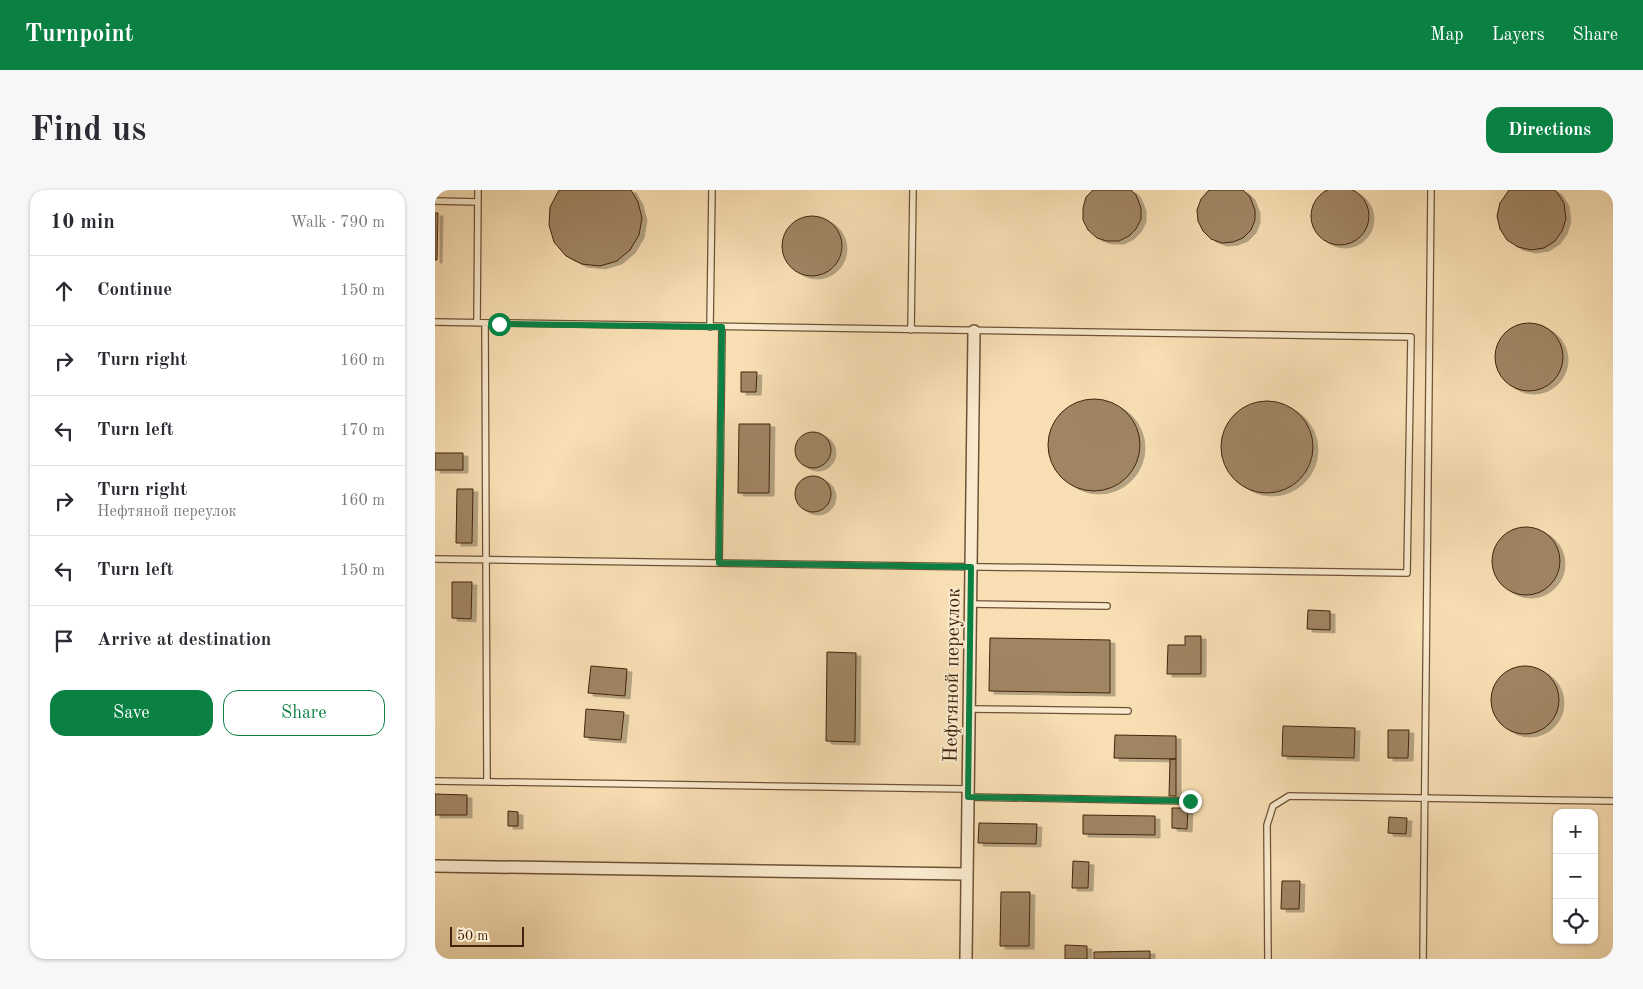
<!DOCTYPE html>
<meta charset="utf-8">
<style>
:root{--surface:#fff;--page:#f7f7f7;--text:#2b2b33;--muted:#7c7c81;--line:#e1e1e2;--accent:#0b8043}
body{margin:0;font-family:"Old Standard TT",serif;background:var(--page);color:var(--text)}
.controls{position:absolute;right:15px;bottom:15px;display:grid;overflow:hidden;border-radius:10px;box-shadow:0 1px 4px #0004}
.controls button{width:45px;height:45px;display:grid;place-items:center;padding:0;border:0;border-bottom:1px solid var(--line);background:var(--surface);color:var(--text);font:25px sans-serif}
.scale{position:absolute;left:15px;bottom:12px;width:74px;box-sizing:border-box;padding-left:5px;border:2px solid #41240d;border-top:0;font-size:14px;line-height:18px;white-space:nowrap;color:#41240d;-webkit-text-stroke:4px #faeace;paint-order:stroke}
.stop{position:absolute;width:15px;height:15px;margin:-11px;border:4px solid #0b8043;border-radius:50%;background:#fff}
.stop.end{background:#0b8043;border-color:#fff;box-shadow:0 1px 5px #0008}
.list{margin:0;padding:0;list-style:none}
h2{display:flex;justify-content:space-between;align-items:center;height:65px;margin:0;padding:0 20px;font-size:21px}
h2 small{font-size:16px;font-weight:400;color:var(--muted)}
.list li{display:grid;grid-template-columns:32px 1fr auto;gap:15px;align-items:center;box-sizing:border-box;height:70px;padding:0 20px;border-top:1px solid var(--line)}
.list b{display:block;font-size:19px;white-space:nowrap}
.list p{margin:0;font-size:16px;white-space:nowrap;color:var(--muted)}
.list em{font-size:16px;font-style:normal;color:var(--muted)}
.actions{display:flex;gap:10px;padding:15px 20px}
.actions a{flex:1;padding:11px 0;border:1px solid var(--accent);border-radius:15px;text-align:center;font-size:18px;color:var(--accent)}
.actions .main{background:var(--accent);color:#fff}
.icon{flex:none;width:28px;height:28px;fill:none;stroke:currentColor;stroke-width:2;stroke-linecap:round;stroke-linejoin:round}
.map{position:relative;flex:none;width:1178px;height:769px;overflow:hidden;border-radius:15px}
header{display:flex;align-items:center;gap:30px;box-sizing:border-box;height:70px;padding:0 25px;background:var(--accent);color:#fff}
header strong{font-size:24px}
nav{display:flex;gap:28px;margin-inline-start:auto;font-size:18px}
.intro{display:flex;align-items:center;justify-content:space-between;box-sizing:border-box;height:120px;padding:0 30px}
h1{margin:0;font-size:35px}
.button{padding:12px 22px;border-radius:15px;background:var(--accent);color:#fff;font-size:18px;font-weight:700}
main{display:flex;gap:30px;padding:0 30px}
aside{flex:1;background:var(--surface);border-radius:15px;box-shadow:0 1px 4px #0004}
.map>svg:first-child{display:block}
.building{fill:#a08563;stroke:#41240d;filter:url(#shadow)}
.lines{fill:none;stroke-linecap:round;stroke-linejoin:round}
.service-casing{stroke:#6e5236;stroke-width:8}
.minor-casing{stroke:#6e5236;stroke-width:14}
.service{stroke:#faeace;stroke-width:5.5}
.minor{stroke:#faeace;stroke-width:11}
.route{stroke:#0b8043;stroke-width:6}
.labels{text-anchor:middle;stroke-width:4;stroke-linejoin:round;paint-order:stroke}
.street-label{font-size:20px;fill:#41240d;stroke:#faeace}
</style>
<header>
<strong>Turnpoint</strong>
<nav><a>Map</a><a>Layers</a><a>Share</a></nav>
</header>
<div class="intro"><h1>Find us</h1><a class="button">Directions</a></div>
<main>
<aside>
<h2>10 min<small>Walk · 790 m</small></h2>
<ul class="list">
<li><svg class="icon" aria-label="ahead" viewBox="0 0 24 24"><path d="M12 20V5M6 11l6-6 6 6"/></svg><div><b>Continue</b></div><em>150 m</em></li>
<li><svg class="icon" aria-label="right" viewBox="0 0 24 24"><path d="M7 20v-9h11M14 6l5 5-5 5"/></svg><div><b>Turn right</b></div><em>160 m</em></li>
<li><svg class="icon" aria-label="left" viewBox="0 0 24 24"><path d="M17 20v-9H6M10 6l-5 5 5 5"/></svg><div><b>Turn left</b></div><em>170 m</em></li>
<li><svg class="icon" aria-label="right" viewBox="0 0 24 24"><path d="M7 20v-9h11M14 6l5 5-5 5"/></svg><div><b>Turn right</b><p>Нефтяной переулок</p></div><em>160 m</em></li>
<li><svg class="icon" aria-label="left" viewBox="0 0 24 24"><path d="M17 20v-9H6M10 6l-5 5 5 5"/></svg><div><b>Turn left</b></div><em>150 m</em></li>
<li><svg class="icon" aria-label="arrive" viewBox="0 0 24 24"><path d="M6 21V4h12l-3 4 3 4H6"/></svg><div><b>Arrive at destination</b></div></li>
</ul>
<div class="actions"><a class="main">Save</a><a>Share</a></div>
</aside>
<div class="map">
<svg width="1178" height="769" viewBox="0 0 1178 769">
<defs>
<filter id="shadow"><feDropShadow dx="5" dy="3" stdDeviation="0" flood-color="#0004"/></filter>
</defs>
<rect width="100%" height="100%" fill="#f7deb3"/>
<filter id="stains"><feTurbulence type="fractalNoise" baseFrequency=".004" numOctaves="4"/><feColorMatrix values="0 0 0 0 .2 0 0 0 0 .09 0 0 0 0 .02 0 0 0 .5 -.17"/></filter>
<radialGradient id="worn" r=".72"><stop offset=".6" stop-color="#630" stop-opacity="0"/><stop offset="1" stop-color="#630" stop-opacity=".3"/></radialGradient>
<!-- building -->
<path class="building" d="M876 26a29 29 0 1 1 58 0a29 29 0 1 1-58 0Z
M124 0H196L203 12 207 28 204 45 195 60 182 71 165 76 147 74 131 66 119 52 114 35 115 17Z
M658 0H696L701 5 706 18V29L701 39 694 46 684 51H672L662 48 653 40 648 30V18L651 7Z
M774 0H808L815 7 820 20V30L816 40 808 48 798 52 787 53 776 49 768 41 763 31 762 20 766 9Z
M1074 0H1119L1122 2 1129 13 1131 29 1127 41 1120 51 1109 58 1096 60 1083 57 1072 50 1065 39 1062 26 1065 13Z
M0 23H3L2 70H0Z
M347 56a30 30 0 1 1 60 0a30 30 0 1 1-60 0Z
M1060 167a34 34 0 1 1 68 0a34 34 0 1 1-68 0Z
M306 182H322L321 202H306Z
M613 255a46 46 0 1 1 92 0a46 46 0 1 1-92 0Z
M786 257a46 46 0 1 1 92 0a46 46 0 1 1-92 0Z
M304 234H335L334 303H303Z
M360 260a18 18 0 1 1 36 0a18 18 0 1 1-36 0Z
M0 263H28V280H0Z
M360 304a18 18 0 1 1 36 0a18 18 0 1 1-36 0Z
M22 299H38L37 353H21Z
M1057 371a34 34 0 1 1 68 0a34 34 0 1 1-68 0Z
M17 392H37L36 429 17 428Z
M873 420 895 421V440L872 439Z
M750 446H766V484H732L733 455H750Z
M555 448 675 450V503L554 501Z
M392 462 421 463 420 552 391 551Z
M1056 510a34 34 0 1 1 68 0a34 34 0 1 1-68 0Z
M156 476 192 479 190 506 153 503Z
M151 519 189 522 186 550 149 547Z
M848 536 920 538 919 568 847 566Z
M953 540H974L973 568H953Z
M680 545 741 546V569L679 568Z
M735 569H741V606H734Z
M0 604 32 605V625H0Z
M737 618H753L752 639 737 638Z
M73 621 83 622V636H73Z
M648 625 720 626V645L648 644Z
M954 627 972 628 971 644 953 643Z
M544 633 602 634 601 654 543 653Z
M638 671 654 672 653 698H637Z
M847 691H865L864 719H846Z
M566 702H595L594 756H565Z
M630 755 652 756V769H630Z
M715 761V769H659V762Z"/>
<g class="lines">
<!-- service casing -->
<g class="service-casing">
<path id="service" d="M0 11 43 12
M0 132 976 147 972 383 0 369
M42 133 43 0
M50 133 52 592
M275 137 277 0
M476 140 478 0
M284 373 287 137
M535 414 672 416
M534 519 693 521
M0 591 533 599
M533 607 755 611
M833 769 832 635 838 616 854 606 1178 611
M988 769 996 0"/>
</g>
<!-- minor casing -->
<g class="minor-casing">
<path id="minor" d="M0 676 532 684
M531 769 539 141"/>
</g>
<!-- service -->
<use href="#service" class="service"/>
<!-- minor -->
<use href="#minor" class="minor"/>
</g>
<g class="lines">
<!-- route -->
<path class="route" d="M64 134 287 137 284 373 536 377 533 607 755 611"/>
</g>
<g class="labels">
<!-- street labels -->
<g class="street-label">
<text transform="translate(516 485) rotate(-89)" y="7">Нефтяной переулок</text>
</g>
</g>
<rect width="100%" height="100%" filter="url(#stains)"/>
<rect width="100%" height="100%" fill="url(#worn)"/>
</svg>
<div class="controls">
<button>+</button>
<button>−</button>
<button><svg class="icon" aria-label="locate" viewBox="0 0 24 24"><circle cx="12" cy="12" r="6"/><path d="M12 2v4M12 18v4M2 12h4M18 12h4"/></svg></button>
</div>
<div class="scale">50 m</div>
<div class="stop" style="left:64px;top:134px"></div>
<div class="stop end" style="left:755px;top:611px"></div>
</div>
</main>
